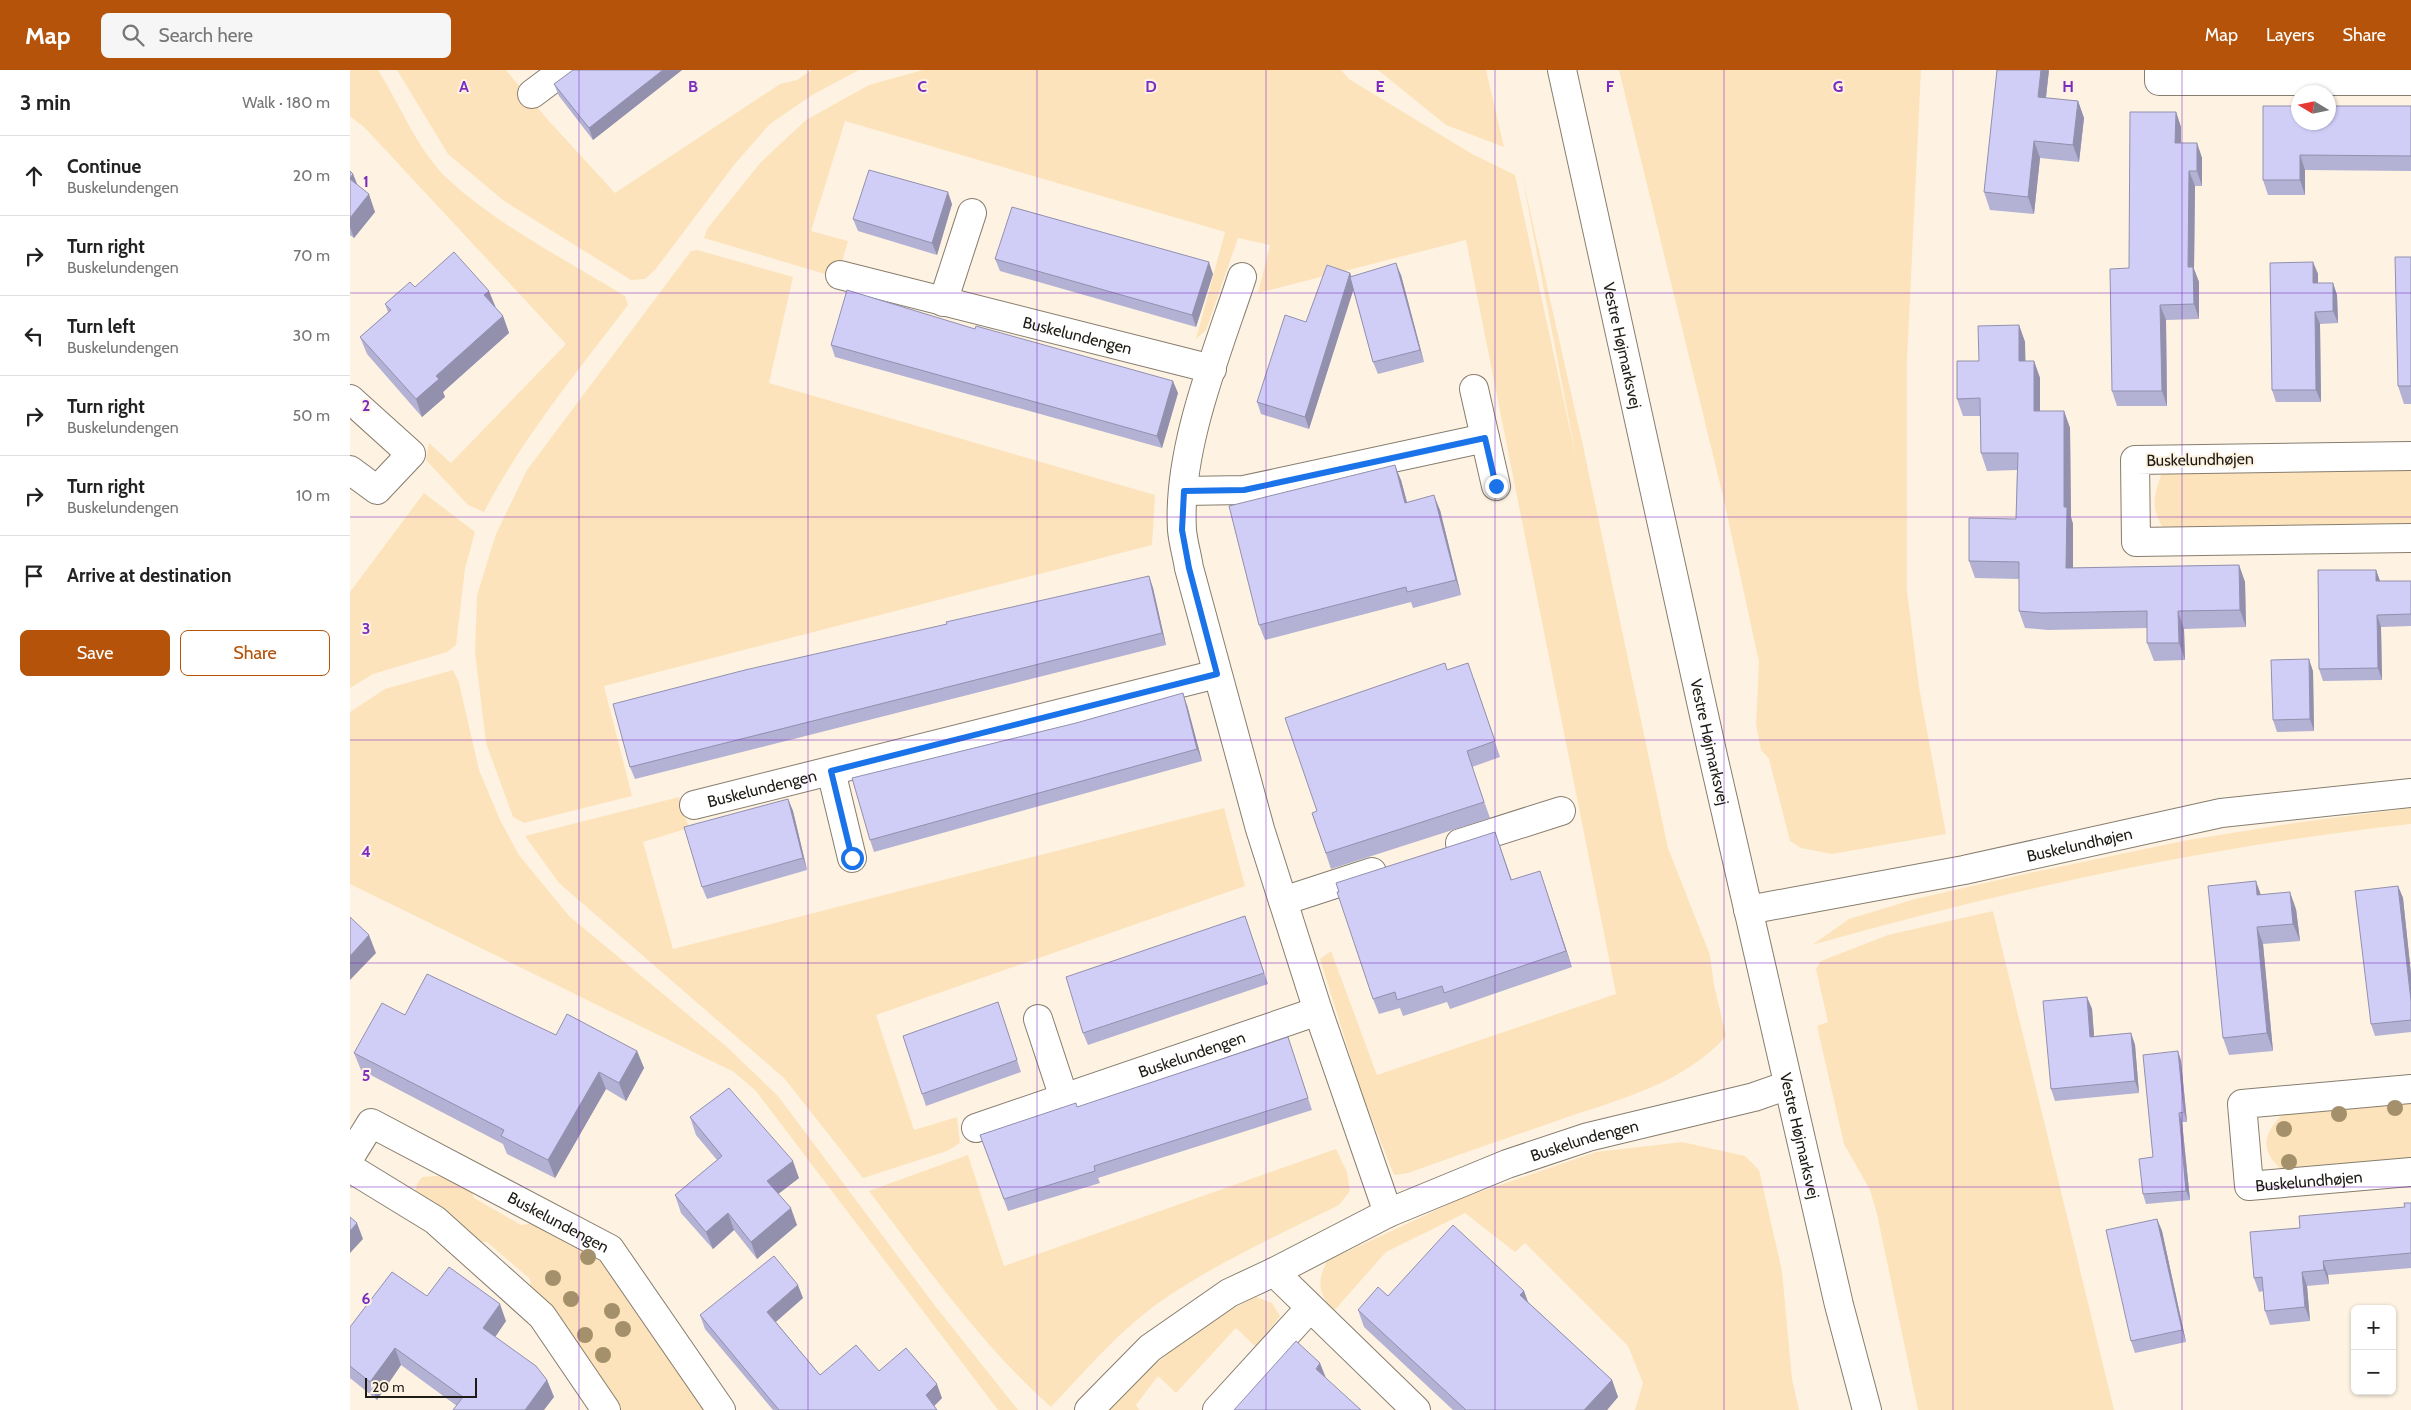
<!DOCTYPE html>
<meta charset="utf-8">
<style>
:root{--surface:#fff;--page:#f6f6f6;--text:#222;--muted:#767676;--line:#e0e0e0;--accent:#b45309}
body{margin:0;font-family:Cabin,sans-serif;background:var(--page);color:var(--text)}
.controls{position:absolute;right:15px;bottom:15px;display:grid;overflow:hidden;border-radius:8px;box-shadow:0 1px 4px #0004}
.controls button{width:45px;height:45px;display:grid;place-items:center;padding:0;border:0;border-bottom:1px solid var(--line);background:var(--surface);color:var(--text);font:25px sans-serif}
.compass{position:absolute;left:1941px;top:15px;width:45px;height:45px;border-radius:50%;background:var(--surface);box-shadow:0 1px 4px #0004;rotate:280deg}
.scale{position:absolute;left:15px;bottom:12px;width:112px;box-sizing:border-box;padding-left:5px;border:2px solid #1f1b15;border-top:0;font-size:14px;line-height:18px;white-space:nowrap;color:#1f1b15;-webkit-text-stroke:4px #fef3e2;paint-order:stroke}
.stop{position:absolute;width:15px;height:15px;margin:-11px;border:4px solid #1a73e8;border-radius:50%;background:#fff}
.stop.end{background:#1a73e8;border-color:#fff;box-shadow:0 1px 5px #0008}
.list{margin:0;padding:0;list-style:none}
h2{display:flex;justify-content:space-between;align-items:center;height:65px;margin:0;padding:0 20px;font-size:21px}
h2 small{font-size:16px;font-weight:400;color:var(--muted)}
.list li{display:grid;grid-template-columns:32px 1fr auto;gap:15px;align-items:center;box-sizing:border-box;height:80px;padding:0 20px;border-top:1px solid var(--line)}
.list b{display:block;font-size:19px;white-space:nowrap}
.list p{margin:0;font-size:16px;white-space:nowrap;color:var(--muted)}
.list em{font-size:16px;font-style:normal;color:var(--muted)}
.actions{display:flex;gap:10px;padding:15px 20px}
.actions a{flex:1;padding:11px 0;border:1px solid var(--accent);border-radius:8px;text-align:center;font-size:18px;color:var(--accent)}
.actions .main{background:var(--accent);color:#fff}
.icon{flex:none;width:28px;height:28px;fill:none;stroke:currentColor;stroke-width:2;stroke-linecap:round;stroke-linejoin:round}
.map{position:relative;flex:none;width:2061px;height:1340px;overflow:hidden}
header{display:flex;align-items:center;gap:30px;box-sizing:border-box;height:70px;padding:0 25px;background:var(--accent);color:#fff}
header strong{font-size:24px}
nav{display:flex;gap:28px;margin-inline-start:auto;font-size:18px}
.search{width:350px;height:45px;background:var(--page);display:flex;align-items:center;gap:12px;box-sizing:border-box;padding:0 18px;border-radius:8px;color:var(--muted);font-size:19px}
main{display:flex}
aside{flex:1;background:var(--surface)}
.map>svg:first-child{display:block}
.green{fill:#fce3bb}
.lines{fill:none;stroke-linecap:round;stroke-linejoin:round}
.minor-casing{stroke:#877d6e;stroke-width:30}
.minor{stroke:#fff;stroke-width:28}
.tree{fill:#a4916c}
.wall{fill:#b3b1d4}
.shaded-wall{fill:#9290ad}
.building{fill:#d0cef7;stroke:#9290ad}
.route{stroke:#1a73e8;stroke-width:6}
.grid{fill:none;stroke:#7b2cbf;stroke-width:1;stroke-opacity:0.55}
.labels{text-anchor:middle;stroke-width:4;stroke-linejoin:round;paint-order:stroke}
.street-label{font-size:16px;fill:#1f1b15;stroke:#fef3e2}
.grid-label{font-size:16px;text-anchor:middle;font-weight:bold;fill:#7b2cbf;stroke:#fef3e2;stroke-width:4;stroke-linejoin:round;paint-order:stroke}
</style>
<header>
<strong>Map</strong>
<div class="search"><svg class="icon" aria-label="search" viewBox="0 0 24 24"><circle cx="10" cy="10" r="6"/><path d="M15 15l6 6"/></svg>Search here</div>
<nav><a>Map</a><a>Layers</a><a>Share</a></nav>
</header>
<main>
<aside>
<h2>3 min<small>Walk · 180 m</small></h2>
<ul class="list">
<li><svg class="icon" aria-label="ahead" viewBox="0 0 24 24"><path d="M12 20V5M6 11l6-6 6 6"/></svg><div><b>Continue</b><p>Buskelundengen</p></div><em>20 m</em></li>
<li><svg class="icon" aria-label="right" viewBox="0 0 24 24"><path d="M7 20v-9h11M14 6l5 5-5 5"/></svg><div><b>Turn right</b><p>Buskelundengen</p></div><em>70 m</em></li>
<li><svg class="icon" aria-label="left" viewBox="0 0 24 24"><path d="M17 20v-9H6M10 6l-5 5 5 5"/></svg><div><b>Turn left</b><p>Buskelundengen</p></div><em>30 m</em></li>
<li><svg class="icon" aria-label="right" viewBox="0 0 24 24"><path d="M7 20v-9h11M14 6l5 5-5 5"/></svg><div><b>Turn right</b><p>Buskelundengen</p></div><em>50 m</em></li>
<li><svg class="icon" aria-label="right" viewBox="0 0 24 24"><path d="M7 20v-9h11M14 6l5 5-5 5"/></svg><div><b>Turn right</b><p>Buskelundengen</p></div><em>10 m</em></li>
<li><svg class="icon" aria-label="arrive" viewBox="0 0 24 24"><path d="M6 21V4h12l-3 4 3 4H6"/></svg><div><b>Arrive at destination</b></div></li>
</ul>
<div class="actions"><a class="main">Save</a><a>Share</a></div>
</aside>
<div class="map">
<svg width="2061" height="1340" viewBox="0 0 2061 1340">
<rect width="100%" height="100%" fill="#fef3e2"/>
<!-- green -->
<path class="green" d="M0 0H28C51 36 68 82 100 111 148 155 219 192 275 226L278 235C227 302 173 367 134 442L118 435 76 390 79 373 101 393 216 274 15 58 0 46Z
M47 0H156L198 50 265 123 430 14 447 10 462 0H509L462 25 420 54 384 95 305 200 295 209 281 210 154 131 98 84Z
M573 0H991L999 9 1122 84 1165 105 1226 387 1172 105 1233 376 1318 778 1360 885 1364 915 1376 966C1334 1014 1267 1030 1209 1050 1158 1068 1108 1085 1058 1103L1044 1105 1013 1027 970 889 981 881 1027 1005 1266 924 1116 170 908 223 920 175 888 168 856 260 846 269 875 162 495 51 461 161 498 171 490 199 475 204 354 168 357 159 411 92 456 50 519 15Z
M1028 0H1136L1154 77 1096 55Z
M1269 0H1571L1557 290V521L1569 617 1596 764 1482 784 1451 778 1440 771 1419 689 1411 680 1406 654 1409 592 1373 426Z
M347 180 443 207 419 313 805 425 802 475 254 616 282 726 174 753 163 747 136 673 125 582 127 525 146 464 177 400 341 181Z
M2061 392V460H1814C1801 437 1803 430 1811 405L1829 396Z
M74 423 125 462 115 499 106 575 97 582 23 604 0 618V522Z
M103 600 109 613 129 700 150 750 169 785 219 846 377 977 428 1026 586 1237 668 1340H648L406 1021 384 1002 0 814V642L35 619Z
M329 727 339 758 293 772 323 879 874 738 895 816 526 945 564 1060 607 1047 610 1073 597 1081 513 1108 434 1008 209 813 175 766Z
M2061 738V754C1859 776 1657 820 1462 875L1499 849 1565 829 1675 804 1838 770 1944 753Z
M1643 841 1764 1340H1568L1527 1144 1520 1120 1494 1074 1467 956 1478 952 1466 899 1471 891 1538 865Z
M2061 1028V1094L1933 1101C1907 1078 1914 1062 1937 1040Z
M1332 1072 1395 1086 1409 1100 1432 1201 1442 1309 1449 1340H1285L1293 1313 1278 1276 1175 1173 1165 1182 1115 1143 1036 1182 983 1242C969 1222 966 1214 977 1191L1112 1128 1246 1082Z
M986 1079 997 1102 1000 1121 989 1135C932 1163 873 1190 820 1225 774 1255 738 1298 701 1337 629 1273 577 1197 519 1121L618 1085 654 1196Z
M87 1106 103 1109 119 1115 124 1128 171 1155 193 1152 248 1186 358 1340H264L181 1223 180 1209 137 1172 121 1171 65 1123 67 1114 72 1107Z
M906 1227 922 1233 930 1246 906 1277 886 1258 826 1323 808 1306 786 1335 789 1340H757L785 1311 856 1252Z"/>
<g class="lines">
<!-- minor casing -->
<g class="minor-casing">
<g id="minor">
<path id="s1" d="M1212 0 1363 686 1489 1235 1517 1340"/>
<path d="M1809 0V11H2061"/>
<path d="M182 24 214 0"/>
<path id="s2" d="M490 205 862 299"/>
<path d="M892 207C867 283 827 379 832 460 833 472 837 485 839 498L910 759 968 941 1038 1143"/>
<path d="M593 232 622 143"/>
<path d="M1124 319 1146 416"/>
<path d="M0 329 61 384 27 420 0 400"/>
<path d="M2061 386 1785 390 1786 472 2061 468"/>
<path d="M834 421 894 420 1135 368"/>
<path d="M481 701 502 788"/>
<path id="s3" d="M344 735 867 604"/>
<path d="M1110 773 1211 741"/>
<path d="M933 831 1022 802"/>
<path id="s4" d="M1398 840 1614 800 1871 743 2061 723"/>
<path d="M688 949 714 1028"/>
<path id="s5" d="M2061 1019 1892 1034 1899 1116 2061 1102"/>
<path id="s6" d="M626 1058 968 941"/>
<path id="s7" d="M0 1087 21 1053 260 1179 371 1340"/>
<path d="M0 1098 85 1150 192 1246 256 1340"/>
<path d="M924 1202 1066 1340"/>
<path id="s8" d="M739 1340 800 1278 879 1223 924 1202 1038 1143 1157 1094 1238 1067 1404 1027 1438 1015"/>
<path d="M867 1340 960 1238"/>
</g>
</g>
<!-- minor -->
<use href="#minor" class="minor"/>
</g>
<!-- trees -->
<g class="tree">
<circle cx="2045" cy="1038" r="8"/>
<circle cx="1989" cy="1044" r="8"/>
<circle cx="1934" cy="1059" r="8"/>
<circle cx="1939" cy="1092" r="8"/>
<circle cx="238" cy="1187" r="8"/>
<circle cx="203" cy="1208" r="8"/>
<circle cx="221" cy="1229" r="8"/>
<circle cx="262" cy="1241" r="8"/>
<circle cx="273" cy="1259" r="8"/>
<circle cx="235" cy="1265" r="8"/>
<circle cx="253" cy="1285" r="8"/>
</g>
<!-- wall -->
<path class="wall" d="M223 0H332L243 70 209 26 204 14Z
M1647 0H1699L1696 28 1728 31 1734 48 1729 92 1690 88 1684 144 1640 140 1634 122Z
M1913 36H2061V101L1955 100V125H1918L1913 110Z
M1826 42 1831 57V73H1847L1852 88V116H1845L1844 199 1849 212V249L1816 250 1817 336H1767L1762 321 1779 198Z
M0 101 3 104 7 115 25 142 4 168 0 165Z
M602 134 587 185 508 161 503 149Z
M2061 187V334H2054L2048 316Z
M645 189 863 204 846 257 650 201Z
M1963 192 1968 204V213H1983L1987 225 1988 253 1970 254 1971 332H1926L1922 320Z
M1000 203 1001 206 1051 205 1074 292 1028 304 1023 292 1003 219 959 359 911 344 907 332 956 252Z
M65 217 146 238 153 246 159 263 93 322 95 327 72 347 17 284 10 267 38 242 35 234Z
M1669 255 1675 272V291H1684L1690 308V341H1714L1720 358 1721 447 1723 454V498L1889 495 1895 512 1896 557 1834 559 1835 590 1804 591 1797 573V558L1698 560 1675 558 1669 541V509L1625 508 1619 491 1666 449 1667 400 1637 401 1631 383 1630 346H1613L1607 329Z
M481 275 828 323 812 378 485 287Z
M1051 410 1057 432 1090 440 1111 525 1063 538 1061 532 915 570 909 555Z
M2026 500 2030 511H2061V556L2031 557 2032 610 1973 611 1969 599Z
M799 506 803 518 816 575 285 709 280 697 597 554Z
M1097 600 1124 609 1150 687 1122 697 1140 748 981 799 962 743 967 741Z
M1963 601 1964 661 1927 662 1923 650Z
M837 635 852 691 524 782 520 770Z
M438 729 443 741 457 800 357 829 352 817Z
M1145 762 1162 810 1195 816 1222 897 1100 939 1097 932 1053 946 1050 938 1029 944 1023 929Z
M2048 816 2053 828 2061 904V962L2025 966 2021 954Z
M1911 825 1946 839 1950 871 1913 874 1923 981 1879 985 1873 968Z
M895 846 918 914 738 975 733 963Z
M1737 927 1742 939 1744 966 1781 963 1785 975 1789 1023 1705 1031 1701 1019Z
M648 932 671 1002 576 1036 572 1024Z
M55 945 206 965 287 981 294 998 276 1031 256 1019 205 1108 157 1084 153 1074 11 1000 4 983Z
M942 979 962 1040 748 1108 750 1113 658 1141 630 1065 728 1037Z
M1828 981 1831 991 1837 1052H1832L1840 1130 1796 1134 1793 1124 1803 1087Z
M340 1047 449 1108 428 1124 447 1155 407 1189 384 1160 363 1179 331 1143 325 1125 367 1090 346 1065Z
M2061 1133V1198L1978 1205 1979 1214 1957 1216 1960 1251 1920 1255 1915 1241 1913 1221 1909 1222 1904 1208 1950 1158 2055 1137Z
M1807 1149 1812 1161 1836 1272 1785 1283 1781 1271Z
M1174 1221 1178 1232 1262 1310 1268 1327 1257 1340H1103L1014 1257 1008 1240 1038 1226Z
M77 1226 156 1251 145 1267 197 1310 204 1327 107 1336 51 1295 27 1330 0 1308V1257Z
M453 1228 426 1252 470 1305 529 1301 592 1328 584 1336 587 1340H423L355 1259 350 1245Z"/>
<!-- shaded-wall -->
<path class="shaded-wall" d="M313 0H332L243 70 239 58Z
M1691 0H1699L1694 44 1688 27Z
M1728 31 1734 48 1729 92 1723 75Z
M1826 42 1831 57V88L1825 73Z
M1684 71 1690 88 1684 144 1678 127Z
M1847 73 1852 88V116L1847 101Z
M1950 85 1955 100V125L1950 110Z
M1839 101 1845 116 1844 199 1849 212V249L1844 234 1838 197Z
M3 104 10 121 0 110V108Z
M598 122 602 134 587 185 582 173Z
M19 124 25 142 4 168 0 157V148Z
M859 192 863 204 846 257 842 245Z
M1963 192 1968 204V225L1963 213Z
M1046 193 1051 205 1074 292 1070 280Z
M1000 203 1005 215 959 359 955 347Z
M1983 213 1987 225 1988 253 1983 241Z
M139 221 146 238 134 225Z
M1810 235 1816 250 1817 336 1812 321Z
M1965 242 1970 254 1971 332 1966 320Z
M153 246 159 263 93 322 95 327 72 347 66 329 86 306Z
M1669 255 1675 272 1676 309 1669 291Z
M1684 291 1690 308V358L1684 341Z
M823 311 828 323 812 378 807 366Z
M1714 341 1720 358 1721 447 1723 454V516L1716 498 1714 437Z
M1045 395 1051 410 1061 448 1055 433Z
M1084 425 1090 440 1111 525 1106 510Z
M1889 495 1895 512 1896 557 1890 540Z
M2026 500 2030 511H2026Z
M799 506 803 518 816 575 812 563Z
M1828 541 1834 559 1835 590 1829 573Z
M2027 545 2031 557 2032 610 2028 598Z
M1959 589 1963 601 1964 661 1960 649Z
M833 623 837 635 852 691 847 679Z
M438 729 443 741 457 800 453 788Z
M1190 801 1222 897 1216 881Z
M1906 811 1912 828 1907 825Z
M2048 816 2053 828 2061 904V931Z
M1940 822 1946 839 1950 871 1943 854Z
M1907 857 1913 874 1923 981 1917 963Z
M19 865 26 883 0 910V886Z
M1737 927 1742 939 1745 978 1740 967Z
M1781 963 1785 975 1789 1023 1785 1011Z
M287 981 294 998 276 1031 269 1013Z
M1828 981 1831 991 1837 1052 1834 1042Z
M249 1002 256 1019 205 1108 198 1090Z
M1829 1043 1832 1052 1840 1130 1836 1121Z
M443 1091 449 1108 423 1128 417 1111Z
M441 1138 447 1155 407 1189 401 1172Z
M378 1143 384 1160 363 1179 356 1162Z
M1807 1149 1812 1161 1836 1272 1832 1260Z
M7 1153 13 1169 0 1183V1161Z
M1973 1191 1978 1205 1979 1214 1974 1200Z
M1952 1202 1957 1216 1960 1251 1955 1237Z
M448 1215 453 1228 422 1255 417 1242Z
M1174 1221 1180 1238 1170 1225Z
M150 1234 156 1251 139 1276 133 1258Z
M45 1278 51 1295 27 1330 20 1312Z
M970 1293 976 1308 966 1299Z
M197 1310 204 1327 194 1340H175Z
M1262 1310 1268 1327 1257 1340H1234Z
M587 1314 592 1328 581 1339 576 1325Z"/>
<!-- building -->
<path class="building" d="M223 0H313L239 58 204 14Z
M1647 0H1691L1688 27 1728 31 1723 75 1684 71 1678 127 1634 122Z
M1913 36H1948V52H1978V36H2061V86L1950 85V110H1913Z
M1780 42H1826L1825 73H1847V101H1839L1838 197H1843L1844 234 1810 235 1812 321H1762L1760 199 1779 198Z
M519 100 598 122 582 173 503 149Z
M0 101 3 104 0 108Z
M0 109 19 124 0 148Z
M662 137 859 192 842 245 645 189Z
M104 182 139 221 134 225 153 246 86 306 89 309 66 329 10 267 41 240 35 234 60 212 65 217Z
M2045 187H2061V316H2048Z
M1963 192V213H1983V241L1965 242 1966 320H1922L1920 193Z
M1046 193 1070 280 1023 292 1000 207Z
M977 195 1000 203 955 347 907 332 935 245 956 252Z
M497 220 625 259 626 256 823 311 807 366 481 275Z
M1669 255V291H1684V341H1714V437H1717L1716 498 1889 495 1890 540 1828 541 1829 573H1797V541L1692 543 1669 541V492L1619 491V448L1666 449 1668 383H1631L1630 328 1607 329V291H1629L1628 256Z
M1045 395 1055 433 1084 425 1106 510 1057 522 1056 517 909 555 879 436Z
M1968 500H2026V511H2061V544L2027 545 2028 598 1969 599Z
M799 506 812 563 280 697 263 634 395 600 597 554 596 552Z
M1959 589 1960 649 1923 650 1921 590Z
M1095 593 1097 600 1118 593 1145 671 1117 681 1134 732 976 783 962 743 967 741 935 648Z
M833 623 847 679 520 770 502 708 726 653Z
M438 729 453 788 352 817 334 757Z
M1145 762 1161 810 1190 801 1216 881 1094 923 1092 916 1047 930 1045 922 1023 929 987 822H989L986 813Z
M1906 811 1907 825 1940 822 1943 854 1907 857 1917 963 1873 968 1858 816Z
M2048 816 2061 931V950L2021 954 2005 821Z
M895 846 914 903 733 963 716 907Z
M0 847 19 865 0 886Z
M77 904 206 965 217 944 287 981 269 1013 249 1002 198 1090 151 1066 154 1060 4 983 32 933 55 945Z
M1737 927 1740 967 1781 963 1785 1011 1701 1019 1693 931Z
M648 932 667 990 572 1024 553 966Z
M938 967 958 1028 744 1096 745 1101 654 1129 630 1065 726 1033 727 1037Z
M1828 981 1834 1042 1829 1043 1836 1121 1793 1124 1789 1089 1803 1087 1793 985Z
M379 1018 443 1091 417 1111 441 1138 401 1172 378 1143 356 1162 325 1125 372 1086 340 1047Z
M2054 1133H2061V1183L1973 1191 1974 1200 1952 1202 1955 1237 1915 1241 1912 1207 1904 1208 1900 1162 1950 1158 1949 1146 2055 1137Z
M0 1147 7 1153 0 1161Z
M1807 1149 1832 1260 1781 1271 1756 1160Z
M1103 1155 1174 1221 1170 1225 1262 1310 1234 1340H1116L1008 1240 1028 1217 1038 1226Z
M424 1186 448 1215 417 1242 470 1305 506 1275 529 1301 556 1278 587 1314 576 1325 587 1340H429L350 1245Z
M99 1197 150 1234 133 1258 186 1296 197 1310 175 1340H103L113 1327 45 1278 20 1312 0 1296V1257L42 1202 77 1226Z
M946 1271 970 1293 966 1299 1011 1340H884Z"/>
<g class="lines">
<!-- route -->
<path class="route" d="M502 788 481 701 867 604 839 498 832 460 834 421 894 420 1135 368 1146 416"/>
</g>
<!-- grid -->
<path class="grid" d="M229 0V1340M458 0V1340M687 0V1340M916 0V1340M1145 0V1340M1374 0V1340M1603 0V1340M1832 0V1340M0 223H2061M0 447H2061M0 670H2061M0 893H2061M0 1117H2061"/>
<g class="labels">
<!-- street labels -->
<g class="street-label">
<text dy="6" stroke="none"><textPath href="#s2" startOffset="245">Buskelundengen</textPath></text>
<text dy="6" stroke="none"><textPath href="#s1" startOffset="282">Vestre Højmarksvej</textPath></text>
<text transform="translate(1850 389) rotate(-1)" y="6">Buskelundhøjen</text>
<text dy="6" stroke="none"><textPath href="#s1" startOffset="688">Vestre Højmarksvej</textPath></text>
<text dy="6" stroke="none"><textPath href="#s3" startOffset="70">Buskelundengen</textPath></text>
<text dy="6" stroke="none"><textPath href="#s4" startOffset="338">Buskelundhøjen</textPath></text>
<text dy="6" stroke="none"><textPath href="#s6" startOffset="228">Buskelundengen</textPath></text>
<text dy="6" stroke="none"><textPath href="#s1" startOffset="1092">Vestre Højmarksvej</textPath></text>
<text dy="6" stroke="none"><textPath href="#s8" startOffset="571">Buskelundengen</textPath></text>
<text dy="6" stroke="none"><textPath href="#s5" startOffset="312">Buskelundhøjen</textPath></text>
<text dy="6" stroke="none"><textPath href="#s7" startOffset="252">Buskelundengen</textPath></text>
</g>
</g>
<g class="grid-label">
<text x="114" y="22">A</text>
<text x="343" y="22">B</text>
<text x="572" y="22">C</text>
<text x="801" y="22">D</text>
<text x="1030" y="22">E</text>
<text x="1260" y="22">F</text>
<text x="1488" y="22">G</text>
<text x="1718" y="22">H</text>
<text x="16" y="117">1</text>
<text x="16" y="341">2</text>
<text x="16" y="564">3</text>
<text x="16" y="787">4</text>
<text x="16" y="1011">5</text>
<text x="16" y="1234">6</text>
</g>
</svg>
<div class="controls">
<button>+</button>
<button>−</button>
</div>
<svg class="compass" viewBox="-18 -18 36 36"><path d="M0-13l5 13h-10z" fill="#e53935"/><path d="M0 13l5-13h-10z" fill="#767676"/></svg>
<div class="scale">20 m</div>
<div class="stop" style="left:502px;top:788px"></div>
<div class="stop end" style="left:1146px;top:416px"></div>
</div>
</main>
